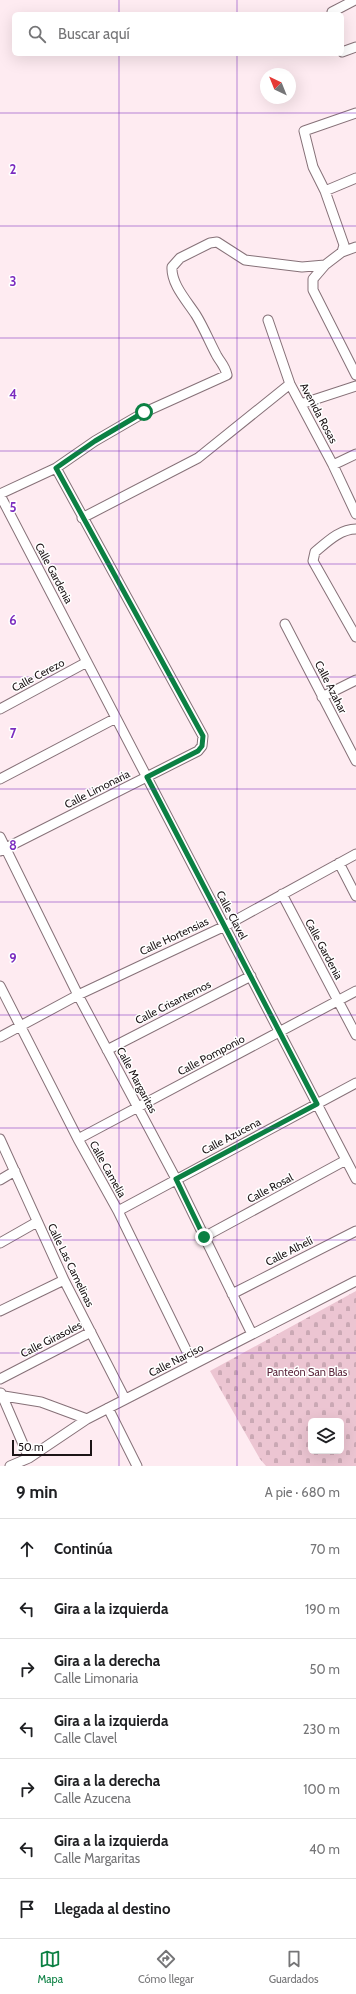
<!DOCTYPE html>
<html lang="es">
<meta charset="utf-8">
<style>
:root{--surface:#fff;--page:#f6f6f6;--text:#202124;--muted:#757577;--line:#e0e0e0;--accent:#0b8043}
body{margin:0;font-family:Cabin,sans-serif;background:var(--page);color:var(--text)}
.controls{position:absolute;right:12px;bottom:12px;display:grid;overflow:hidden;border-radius:6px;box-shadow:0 4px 16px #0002}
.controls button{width:36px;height:36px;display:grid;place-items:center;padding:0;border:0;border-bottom:1px solid var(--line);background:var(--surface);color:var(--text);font:20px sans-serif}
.compass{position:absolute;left:260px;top:68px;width:36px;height:36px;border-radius:50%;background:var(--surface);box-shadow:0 4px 16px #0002;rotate:317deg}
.scale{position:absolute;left:12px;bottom:10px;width:80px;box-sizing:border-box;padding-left:4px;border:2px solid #1c1416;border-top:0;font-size:11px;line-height:14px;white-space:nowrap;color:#1c1416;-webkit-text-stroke:3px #fff;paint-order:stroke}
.stop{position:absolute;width:12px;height:12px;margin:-9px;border:3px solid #0b8043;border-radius:50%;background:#fff}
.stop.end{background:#0b8043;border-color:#fff;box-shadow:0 1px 4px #0008}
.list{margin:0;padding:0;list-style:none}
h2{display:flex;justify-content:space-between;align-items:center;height:52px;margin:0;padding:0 16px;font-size:17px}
h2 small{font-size:13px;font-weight:400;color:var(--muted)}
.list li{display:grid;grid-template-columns:26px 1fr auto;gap:12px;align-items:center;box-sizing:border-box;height:60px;padding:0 16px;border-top:1px solid var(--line)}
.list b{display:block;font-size:15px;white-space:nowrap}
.list p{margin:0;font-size:13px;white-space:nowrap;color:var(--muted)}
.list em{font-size:13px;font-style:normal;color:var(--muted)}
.icon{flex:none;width:22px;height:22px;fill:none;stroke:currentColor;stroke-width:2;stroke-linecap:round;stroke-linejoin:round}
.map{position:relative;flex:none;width:356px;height:1466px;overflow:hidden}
.search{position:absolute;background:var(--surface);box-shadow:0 4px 16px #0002;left:12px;right:12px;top:12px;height:44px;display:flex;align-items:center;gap:10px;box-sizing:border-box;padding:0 14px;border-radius:6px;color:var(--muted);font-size:15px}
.sheet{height:472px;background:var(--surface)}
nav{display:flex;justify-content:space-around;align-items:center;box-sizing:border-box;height:56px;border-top:1px solid var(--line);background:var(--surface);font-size:11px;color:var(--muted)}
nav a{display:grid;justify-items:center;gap:2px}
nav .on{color:var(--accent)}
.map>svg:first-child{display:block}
.cemetery{fill:url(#cemetery-stones);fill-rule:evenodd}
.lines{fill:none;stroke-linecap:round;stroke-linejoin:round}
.minor-casing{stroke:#867178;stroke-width:11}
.minor{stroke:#fff;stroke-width:9}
.route{stroke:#0b8043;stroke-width:5}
.grid{fill:none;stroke:#7b2cbf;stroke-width:1;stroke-opacity:0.55}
.labels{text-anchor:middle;stroke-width:3;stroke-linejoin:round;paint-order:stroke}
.street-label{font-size:11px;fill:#1c1416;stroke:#fff}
.park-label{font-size:11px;fill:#5d293f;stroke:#fff}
.grid-label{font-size:13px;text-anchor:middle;font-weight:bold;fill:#7b2cbf;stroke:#fff;stroke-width:3;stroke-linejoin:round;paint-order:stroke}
</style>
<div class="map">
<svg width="356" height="1466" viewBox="0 0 356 1466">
<defs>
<pattern id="cemetery-stones" width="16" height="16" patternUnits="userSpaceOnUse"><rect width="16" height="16" fill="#ecc5d2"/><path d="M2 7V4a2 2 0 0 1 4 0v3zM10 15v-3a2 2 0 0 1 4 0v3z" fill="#caa8b4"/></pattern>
</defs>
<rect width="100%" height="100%" fill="#feebf1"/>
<!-- cemetery -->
<path class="cemetery" d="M356 1291V1466H266L260 1459 210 1371ZM311 1421H341V1451H311Z"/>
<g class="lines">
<!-- minor casing -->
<g class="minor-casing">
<path id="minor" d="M332 12 355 0
M342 52 356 47
M325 191 356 178
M342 252 344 245 325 191 313 167 304 131 356 113
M325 265 313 279V290L356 375
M268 320 290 384 333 465 356 514
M301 404 356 386
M333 465 356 454
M0 494 56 468 95 441 145 412 227 375C225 366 221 363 217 356 210 343 204 328 196 315 187 301 171 284 172 267L180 258 210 243 217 242 245 260 302 267 325 265 342 252 356 247
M0 495 356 1179
M82 518 198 458 290 384
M356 529C340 529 327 542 315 552L313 561 356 637
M285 624 356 761
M322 697 356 680
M0 709 87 662
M0 779 116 718
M0 837 78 995 176 1179 252 1334
M0 851 198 751 202 746 203 736 56 468
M339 863 356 896
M282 894 356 1035
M0 986 78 1139 118 1211 193 1364
M0 1037 78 995 225 926 356 854
M107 1050 251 976
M0 1139 64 1280 125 1399
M78 1139 356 991
M0 1180 15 1171
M118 1211 356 1083
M204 1237 346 1160
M0 1243 37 1222
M232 1294 356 1231
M0 1311 64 1280
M0 1379 91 1332
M1 1393 29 1458
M0 1398 4 1396 41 1402 87 1419
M108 1408 137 1466
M10 1466 29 1458 87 1419 356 1281"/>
</g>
<!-- minor -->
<use href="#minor" class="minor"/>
</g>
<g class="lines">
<!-- route -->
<path class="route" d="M144 412 95 441 56 468 203 736 202 746 198 751 147 777 317 1104 176 1179 204 1237"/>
</g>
<!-- grid -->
<path class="grid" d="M119 0V14M237 0V14M119 54V1466M237 54V1466M0 113H356M0 226H356M0 338H356M0 451H356M0 564H356M0 677H356M0 789H356M0 902H356M0 1015H356M0 1128H356M0 1240H356M0 1353H356"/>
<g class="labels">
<!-- street labels -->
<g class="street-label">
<text transform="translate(319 413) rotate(62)" y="4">Avenida Rosas</text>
<text transform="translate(54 573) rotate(62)" y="4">Calle Gardenia</text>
<text transform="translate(38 675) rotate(-28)" y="4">Calle Cerezo</text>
<text transform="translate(331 687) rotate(63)" y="4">Calle Azahar</text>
<text transform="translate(97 789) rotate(-27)" y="4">Calle Limonaria</text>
<text transform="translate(232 915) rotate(62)" y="4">Calle Clavel</text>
<text transform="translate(174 936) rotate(-25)" y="4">Calle Hortensias</text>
<text transform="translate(324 949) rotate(62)" y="4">Calle Gardenia</text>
<text transform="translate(173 1002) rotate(-27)" y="4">Calle Crisantemos</text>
<text transform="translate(211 1055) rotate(-28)" y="4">Calle Pomponio</text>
<text transform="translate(137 1080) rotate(62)" y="4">Calle Margaritas</text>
<text transform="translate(231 1136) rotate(-28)" y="4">Calle Azucena</text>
<text transform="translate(108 1169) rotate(61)" y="4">Calle Camelia</text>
<text transform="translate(270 1188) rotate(-28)" y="4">Calle Rosal</text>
<text transform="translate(289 1251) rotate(-27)" y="4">Calle Alhelí</text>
<text transform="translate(71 1265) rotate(64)" y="4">Calle Las Camelinas</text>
<text transform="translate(51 1339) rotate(-27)" y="4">Calle Girasoles</text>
<text transform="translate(176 1360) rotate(-27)" y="4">Calle Narciso</text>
</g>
<!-- park labels -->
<g class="park-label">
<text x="307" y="1376">Panteón San Blas</text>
</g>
</g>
<g class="grid-label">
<text x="13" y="174">2</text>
<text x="13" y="286">3</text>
<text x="13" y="399">4</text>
<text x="13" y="512">5</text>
<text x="13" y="625">6</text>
<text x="13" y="738">7</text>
<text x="13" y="850">8</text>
<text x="13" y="963">9</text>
</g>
</svg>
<div class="controls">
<button><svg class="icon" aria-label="layers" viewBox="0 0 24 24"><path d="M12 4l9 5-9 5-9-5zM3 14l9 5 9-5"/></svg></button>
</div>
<svg class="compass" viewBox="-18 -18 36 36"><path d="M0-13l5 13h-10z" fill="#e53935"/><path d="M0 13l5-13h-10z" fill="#757577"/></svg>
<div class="scale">50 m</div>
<div class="stop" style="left:144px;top:412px"></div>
<div class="stop end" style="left:204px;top:1237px"></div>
<div class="search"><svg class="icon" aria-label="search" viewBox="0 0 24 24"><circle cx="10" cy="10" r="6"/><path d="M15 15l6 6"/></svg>Buscar aquí</div>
</div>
<section class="sheet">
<h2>9 min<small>A pie · 680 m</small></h2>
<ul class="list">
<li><svg class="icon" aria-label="ahead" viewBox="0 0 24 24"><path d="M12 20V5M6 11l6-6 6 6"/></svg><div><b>Continúa</b></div><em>70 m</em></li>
<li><svg class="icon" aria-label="left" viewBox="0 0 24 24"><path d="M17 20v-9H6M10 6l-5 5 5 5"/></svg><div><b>Gira a la izquierda</b></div><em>190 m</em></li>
<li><svg class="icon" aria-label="right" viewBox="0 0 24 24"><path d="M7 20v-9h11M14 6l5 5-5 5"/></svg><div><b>Gira a la derecha</b><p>Calle Limonaria</p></div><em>50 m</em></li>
<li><svg class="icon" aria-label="left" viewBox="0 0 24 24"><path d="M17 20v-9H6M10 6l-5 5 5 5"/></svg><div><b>Gira a la izquierda</b><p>Calle Clavel</p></div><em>230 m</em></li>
<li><svg class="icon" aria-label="right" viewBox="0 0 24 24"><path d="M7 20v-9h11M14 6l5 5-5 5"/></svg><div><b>Gira a la derecha</b><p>Calle Azucena</p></div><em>100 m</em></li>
<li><svg class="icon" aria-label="left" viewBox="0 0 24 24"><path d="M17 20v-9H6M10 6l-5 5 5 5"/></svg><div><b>Gira a la izquierda</b><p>Calle Margaritas</p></div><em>40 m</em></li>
<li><svg class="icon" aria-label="arrive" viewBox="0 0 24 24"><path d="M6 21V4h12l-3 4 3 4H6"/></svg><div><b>Llegada al destino</b></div></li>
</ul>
</section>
<nav>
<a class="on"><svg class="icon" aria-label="map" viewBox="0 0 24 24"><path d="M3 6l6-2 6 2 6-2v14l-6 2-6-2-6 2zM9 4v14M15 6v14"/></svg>Mapa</a>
<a><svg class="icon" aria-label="directions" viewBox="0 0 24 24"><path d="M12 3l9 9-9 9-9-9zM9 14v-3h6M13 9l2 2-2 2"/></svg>Cómo llegar</a>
<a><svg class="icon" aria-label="saved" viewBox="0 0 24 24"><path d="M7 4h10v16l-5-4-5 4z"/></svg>Guardados</a>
</nav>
